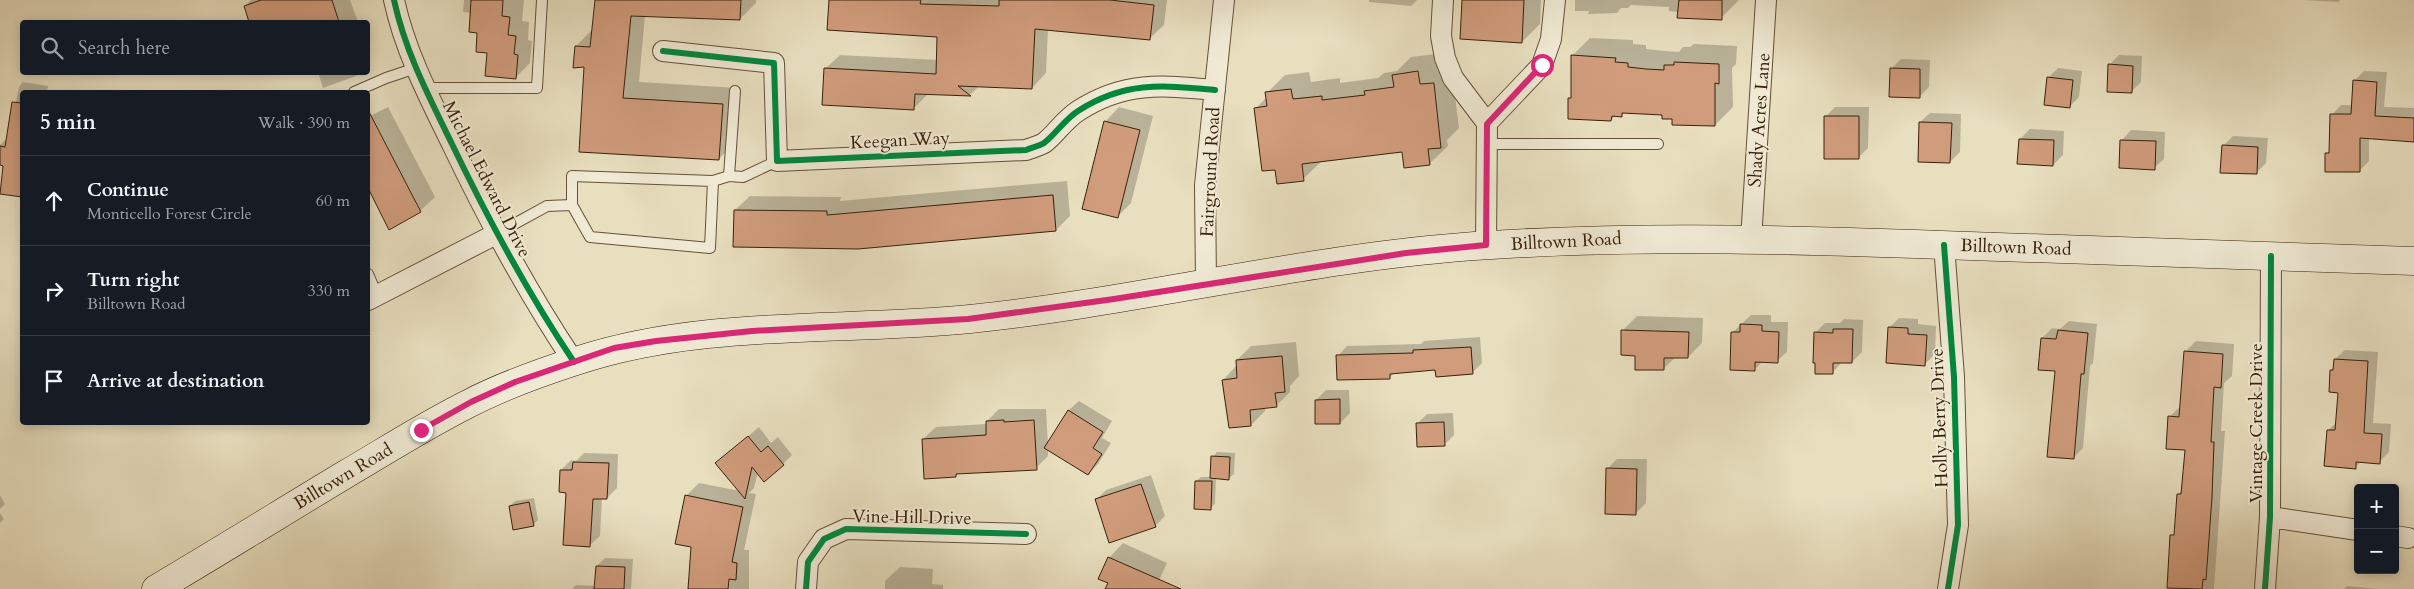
<!DOCTYPE html>
<meta charset="utf-8">
<style>
:root{--surface:#171b24;--page:#20242c;--text:#f1f3f6;--muted:#9ea1a6;--line:#363941}
body{margin:0;font-family:Cardo,serif;background:var(--page);color:var(--text)}
.controls{position:absolute;right:15px;bottom:15px;display:grid;overflow:hidden;border-radius:5px;box-shadow:0 2px 12px #0003}
.controls button{width:45px;height:45px;display:grid;place-items:center;padding:0;border:0;border-bottom:1px solid var(--line);background:var(--surface);color:var(--text);font:25px sans-serif}
.stop{position:absolute;width:15px;height:15px;margin:-11px;border:4px solid #db2777;border-radius:50%;background:#fff}
.stop.end{background:#db2777;border-color:#fff;box-shadow:0 1px 5px #0008}
.list{margin:0;padding:0;list-style:none}
h2{display:flex;justify-content:space-between;align-items:center;height:65px;margin:0;padding:0 20px;font-size:21px}
h2 small{font-size:16px;font-weight:400;color:var(--muted)}
.list li{display:grid;grid-template-columns:32px 1fr auto;gap:15px;align-items:center;box-sizing:border-box;height:90px;padding:0 20px;border-top:1px solid var(--line)}
.list b{display:block;font-size:19px;white-space:nowrap}
.list p{margin:0;font-size:16px;white-space:nowrap;color:var(--muted)}
.list em{font-size:16px;font-style:normal;color:var(--muted)}
.icon{flex:none;width:28px;height:28px;fill:none;stroke:currentColor;stroke-width:2;stroke-linecap:round;stroke-linejoin:round}
.map{position:relative;flex:none;width:2414px;height:589px;overflow:hidden}
.search{position:absolute;background:var(--surface);box-shadow:0 2px 12px #0003;left:20px;top:20px;width:350px;height:55px;display:flex;align-items:center;gap:12px;box-sizing:border-box;padding:0 18px;border-radius:5px;color:var(--muted);font-size:19px}
.panel{position:absolute;background:var(--surface);box-shadow:0 2px 12px #0003;left:20px;top:90px;width:350px;height:335px;border-radius:5px}
.map>svg:first-child{display:block}
.shadow{fill:#0003}
.building{fill:#d09c7c;stroke:#382009}
.lines{fill:none;stroke-linecap:round;stroke-linejoin:round}
.lane-casing{stroke:#645036;stroke-width:12}
.street-casing{stroke:#645036;stroke-width:22}
.secondary-casing{stroke:#382009;stroke-width:29}
.lane{stroke:#f0ead5;stroke-width:10}
.street{stroke:#f0ead5;stroke-width:20}
.secondary{stroke:#f0ead5;stroke-width:28}
.cycleway-casing{stroke:#f0ead5;stroke-width:9}
.cycleway{stroke:#00873e;stroke-width:6}
.route{stroke:#db2777;stroke-width:6}
.labels{text-anchor:middle;stroke-width:4;stroke-linejoin:round;paint-order:stroke}
.street-label{font-size:18px;fill:#382009;stroke:#f0ead5}
</style>
<div class="map">
<svg width="2414" height="589" viewBox="0 0 2414 589">
<rect width="100%" height="100%" fill="#e8dfbf"/>
<filter id="stains"><feTurbulence type="fractalNoise" baseFrequency=".004" numOctaves="4"/><feColorMatrix values="0 0 0 0 .2 0 0 0 0 .09 0 0 0 0 .02 0 0 0 .5 -.17"/></filter>
<radialGradient id="worn" r=".72"><stop offset=".6" stop-color="#630" stop-opacity="0"/><stop offset="1" stop-color="#630" stop-opacity=".3"/></radialGradient>
<!-- shadow -->
<path class="shadow" d="M251 0H350L358 22H250L245 6Z
M464 0H524L522 21 529 22 528 40 532 41 530 63 516 77 488 51 472 13 463 12Z
M596 0H756V3L740 19 645 15 639 82 738 88 735 142 719 159 581 151 586 66 576 46 592 30Z
M830 0H1167L1164 25 1149 39 1048 29 1046 73 1032 88 979 86 971 94 929 93 914 108 825 69 840 55 938 60V36Z
M1369 0H1417L1411 6 1369 2Z
M1463 0H1541L1540 24 1522 42Z
M1575 0H1739L1721 18 1669 11V7L1631 5 1628 8H1621L1617 13 1588 14 1589 11H1575Z
M2303 0H2340L2338 2Z
M1590 38 1633 40V44L1646 45V49L1665 51 1679 52 1683 47H1690L1694 44 1737 46 1736 64 1732 68 1733 107 1715 125 1673 118 1663 113 1625 112 1622 115H1616L1611 120 1570 99 1572 96V56Z
M368 53 370 62 368 65Z
M1436 54 1437 67 1451 65 1459 128 1447 140 1448 146 1429 164 1403 150 1322 161 1303 179 1276 168 1255 109 1267 97V93L1285 75 1309 72 1311 82 1340 78V83L1378 78 1384 73 1397 71 1411 57Z
M2119 55 2142 56 2141 82 2131 92 2109 65Z
M1901 59 1930 60 1929 87 1919 97 1891 69Z
M2058 68 2082 71 2079 97 2069 107 2048 78Z
M2364 71 2387 72 2384 107 2414 108V141L2369 138V161L2359 171 2327 154 2330 150 2332 115 2341 105H2352L2354 81Z
M318 72H360L356 76 323 88Z
M23 82 48 86 47 92H22V104L16 103 19 87Z
M388 107 435 197 420 211 390 228 368 185V117Z
M1119 107 1153 116 1131 203 1117 217 1105 122Z
M1835 107H1869L1868 148 1858 158 1825 117Z
M1930 113 1961 114 1960 152 1950 162 1920 122Z
M22 115V196L1 192 5 165 0 164V145L8 137 9 128Z
M2030 129 2064 131 2063 155 2053 165 2020 139Z
M2131 130 2165 132 2164 159 2154 168 2122 140Z
M2233 136 2268 138 2266 163 2256 173 2223 146Z
M1067 181 1070 216 1056 230 735 210 750 196 841 197 840 201Z
M1751 315H1771V322H1788L1787 352 1777 361H1763L1755 369 1733 332Z
M1637 316 1703 318 1702 343 1688 357H1676L1663 369 1636 355 1623 330Z
M1899 318 1918 319V324L1936 326 1935 354 1925 364 1889 328Z
M1844 319 1863 320 1862 352 1852 362H1842L1832 373 1815 333 1825 323H1840Z
M2069 321 2097 324 2093 363 2090 366 2083 448 2073 458 2057 370 2042 338 2052 328 2060 329Z
M1480 337 1482 363 1472 373 1436 369 1395 372 1390 377 1338 356 1347 346 1421 344 1424 341Z
M2196 341 2234 344 2232 376 2224 383 2221 431H2225L2214 589H2166L2168 587 2172 536 2176 532 2178 494 2183 490 2186 449 2169 417 2181 406 2185 352Z
M1296 342 1299 376 1290 386V392L1276 406 1265 407V411L1251 425 1223 380 1237 365V360L1251 346Z
M2345 350 2378 352 2373 423 2391 424 2389 452 2379 462 2362 461 2355 467 2328 430 2337 422 2339 392 2331 370 2334 367 2335 359Z
M1326 390H1349L1350 413 1340 423 1316 400Z
M1079 401 1112 421 1102 438 1111 443 1098 464 1088 474 1048 449V456L1036 468 959 472 955 476 923 439 936 427 987 424V421L999 409H1046L1048 445 1069 410Z
M1453 413 1454 435 1444 445 1417 424 1427 414Z
M759 427 771 443 778 437 792 455 783 464 758 472 754 488 749 493 756 494 744 550H749V589H689L692 546 686 496 699 483 740 491 727 454Z
M1217 452 1235 453 1234 474 1229 478H1216L1215 504 1210 508 1196 481 1201 477H1212L1213 457Z
M584 453 618 454 617 488 607 498H602L600 536 590 545 561 470 571 460 576 461Z
M1617 459H1647L1646 503 1636 513 1607 469Z
M1151 475 1165 516 1155 526 1096 500 1106 490Z
M0 495 5 504 0 509Z
M534 498 538 520 533 525 510 506 515 501Z
M0 513 4 519 0 523Z
M1123 543 1167 563 1155 589H1106L1109 582V558Z
M605 558 633 559 631 589H572L576 585 596 586 597 566Z
M900 567 933 569 932 584 943 585V589H885V581Z
M2347 586 2379 589H2344Z"/>
<!-- building -->
<path class="building" d="M261 0H332L339 22H249L244 6Z
M471 0H503L502 16 510 17 508 35 516 36 514 54 518 55 516 79 485 76 487 53 476 52 477 33 469 32Z
M595 0H741L740 20 631 16 623 98 723 104 719 160 579 152 584 67 573 68 575 46 590 47Z
M829 0H921L920 4 999 6V0H1110L1154 5 1150 40 1035 29 1032 89 958 86 971 96 915 94 914 110 822 105 824 68 936 74 937 37 827 30Z
M1462 0H1524L1522 43 1460 39Z
M1679 0H1722V20L1677 18Z
M1571 55 1616 58 1615 62 1628 63V67L1646 69 1664 70V65H1674V62L1719 64V84L1715 83V126L1672 125V119H1662V115L1622 113V117L1612 116 1611 121 1568 119V98H1571Z
M2108 64 2133 66 2132 93 2107 92Z
M1890 68 1920 69V98L1889 97Z
M1418 71 1420 84 1434 83 1441 148 1428 149 1430 165 1404 168 1402 152 1302 164 1304 181 1277 184 1275 170 1262 171 1254 108 1267 106 1265 92 1291 89 1293 99 1322 96V100L1365 95 1364 91 1394 87 1392 75Z
M2047 77 2073 80 2070 108 2044 105Z
M2353 80 2377 82 2375 116 2414 118V142L2360 138V172H2325V153H2329L2330 114H2351Z
M12 102 22 103V197L0 194 3 166 0 165V146L5 147Z
M368 110 421 212 389 230 368 188Z
M1824 116H1859V159H1824Z
M1104 121 1140 130 1118 218 1082 209Z
M1919 122 1952 123 1950 163 1918 162Z
M2019 139 2054 140 2053 166 2017 164Z
M2120 140 2156 141 2155 170 2119 168Z
M2222 145 2258 147 2257 174 2220 173Z
M1053 195 1056 231 858 249 733 247 734 210 827 211V215Z
M1740 324 1762 325V331L1779 332 1778 363 1755 362V371L1730 370 1731 332H1740Z
M1888 327 1908 328V334L1927 335 1925 366 1886 363Z
M1833 329H1853L1852 363H1833V374H1815V363H1813L1814 332 1833 333Z
M1621 330 1689 332 1688 358H1664V370H1635V356L1621 355Z
M2058 330 2088 333 2084 374H2081L2074 459 2047 457 2055 371 2038 370 2041 338 2056 339Z
M1471 347 1473 374 1436 377 1435 370 1390 374V379L1337 380 1336 355 1413 353V350Z
M2184 351 2223 354 2221 388 2214 387 2211 442H2214L2212 497 2206 580 2203 579 2202 589 2167 588 2170 535H2174L2177 494H2181L2185 450 2166 449 2168 416 2179 417Z
M1282 356 1285 392 1275 393 1277 407 1250 410 1251 426 1229 428 1222 380 1237 378 1236 360Z
M2334 359 2368 361 2364 433 2382 434 2380 464 2356 462V469L2324 466 2327 430H2335L2338 393 2329 392 2330 370H2333Z
M1340 399V424H1315V400Z
M1068 410 1103 432 1093 448 1102 454 1088 475 1044 448Z
M1004 420V422L1034 420 1037 470 956 474V477L924 479 922 439 986 435V421Z
M1444 422 1445 446 1417 447 1416 423Z
M748 436 761 452 768 446 784 465 764 482 752 467 745 499 715 463Z
M1211 456 1230 457 1229 480 1210 478Z
M573 462 609 463 607 499H593L590 547 563 545 566 493 559 492 560 470H572Z
M1606 468 1637 469 1636 515 1605 514Z
M1195 481H1212L1211 510 1194 509Z
M1141 484 1156 527 1109 543 1095 499Z
M685 495 743 507 732 562 737 563 736 580 729 579 728 589H688L691 547 675 544Z
M529 502 534 526 513 530 509 506Z
M1108 557 1181 589H1105L1108 583 1098 579Z
M596 566 625 567 624 589H594Z"/>
<g class="lines">
<!-- lane casing -->
<g class="lane-casing">
<path id="lane" d="M425 88H537L542 0
M354 92 386 78 416 68
M1487 144H1658
M729 176 743 177 777 161
M713 181 729 176 735 91
M496 234 547 206 572 205 590 237 710 248 713 181 572 176V205
M368 274 377 295"/>
</g>
<!-- street casing -->
<g class="street-casing">
<path id="street" d="M394 0C405 51 429 97 452 144 488 219 527 292 574 362
M1443 0 1441 36 1445 58 1453 78 1487 123 1486 245
M663 51 774 63 777 161 1026 150C1031 148 1039 146 1044 143 1055 135 1064 120 1078 111 1124 81 1162 85 1215 90
M1487 123 1542 65 1551 39 1555 0
M1751 240 1766 0
M1944 245 1954 377 1958 525 1948 589
M1206 284 1205 185 1224 0
M368 300 496 234
M2270 517 2358 530
M2395 536 2408 538
M806 589 808 562 824 539 846 529 1026 534
M2265 589 2270 517 2271 256"/>
</g>
<!-- secondary casing -->
<g class="secondary-casing">
<path id="secondary" d="M156 589C220 551 283 512 346 474 387 450 426 425 468 404 502 386 539 373 576 361 702 319 840 332 970 319 1144 301 1316 255 1491 245 1650 235 1810 240 1970 246 2118 251 2266 256 2414 261"/>
</g>
<!-- lane -->
<use href="#lane" class="lane"/>
<!-- street -->
<use href="#street" class="street"/>
<!-- secondary -->
<use href="#secondary" class="secondary"/>
<!-- cycleway casing -->
<g class="cycleway-casing">
<path id="cycleway" d="M394 0C405 51 429 97 452 144 488 219 527 292 574 362
M663 51 774 63 777 161 1026 150C1031 148 1039 146 1044 143 1055 135 1064 120 1078 111 1124 81 1162 85 1215 90
M1944 245 1954 377 1958 525 1948 589
M806 589 808 562 824 539 846 529 1026 534
M2265 589 2270 517 2271 256"/>
</g>
<!-- cycleway -->
<use href="#cycleway" class="cycleway"/>
</g>
<g class="lines">
<!-- route -->
<path class="route" d="M421 430 471 402 515 382 614 348 656 341 752 331 968 319 1114 299 1406 253 1486 245 1487 124 1542 65"/>
</g>
<g class="labels">
<!-- street labels -->
<g class="street-label">
<text transform="translate(1759 120) rotate(-86)" y="6">Shady Acres Lane</text>
<text transform="translate(900 140) rotate(-3)" y="6">Keegan Way</text>
<text transform="translate(1210 172) rotate(-87)" y="6">Fairground Road</text>
<text transform="translate(487 179) rotate(63)" y="6">Michael Edward Drive</text>
<text transform="translate(1566 241) rotate(-3)" y="6">Billtown Road</text>
<text transform="translate(2016 247) rotate(2)" y="6">Billtown Road</text>
<text transform="translate(1939 418) rotate(-92)" y="6">Holly Berry Drive</text>
<text transform="translate(2256 423) rotate(-90)" y="6">Vintage Creek Drive</text>
<text transform="translate(343 476) rotate(-31)" y="6">Billtown Road</text>
<text transform="translate(912 517) rotate(1)" y="6">Vine Hill Drive</text>
</g>
</g>
<rect width="100%" height="100%" filter="url(#stains)"/>
<rect width="100%" height="100%" fill="url(#worn)"/>
</svg>
<div class="controls">
<button>+</button>
<button>−</button>
</div>
<div class="stop" style="left:1542px;top:65px"></div>
<div class="stop end" style="left:421px;top:430px"></div>
<div class="search"><svg class="icon" aria-label="search" viewBox="0 0 24 24"><circle cx="10" cy="10" r="6"/><path d="M15 15l6 6"/></svg>Search here</div>
<section class="panel">
<h2>5 min<small>Walk · 390 m</small></h2>
<ul class="list">
<li><svg class="icon" aria-label="ahead" viewBox="0 0 24 24"><path d="M12 20V5M6 11l6-6 6 6"/></svg><div><b>Continue</b><p>Monticello Forest Circle</p></div><em>60 m</em></li>
<li><svg class="icon" aria-label="right" viewBox="0 0 24 24"><path d="M7 20v-9h11M14 6l5 5-5 5"/></svg><div><b>Turn right</b><p>Billtown Road</p></div><em>330 m</em></li>
<li><svg class="icon" aria-label="arrive" viewBox="0 0 24 24"><path d="M6 21V4h12l-3 4 3 4H6"/></svg><div><b>Arrive at destination</b></div></li>
</ul>
</section>
</div>
